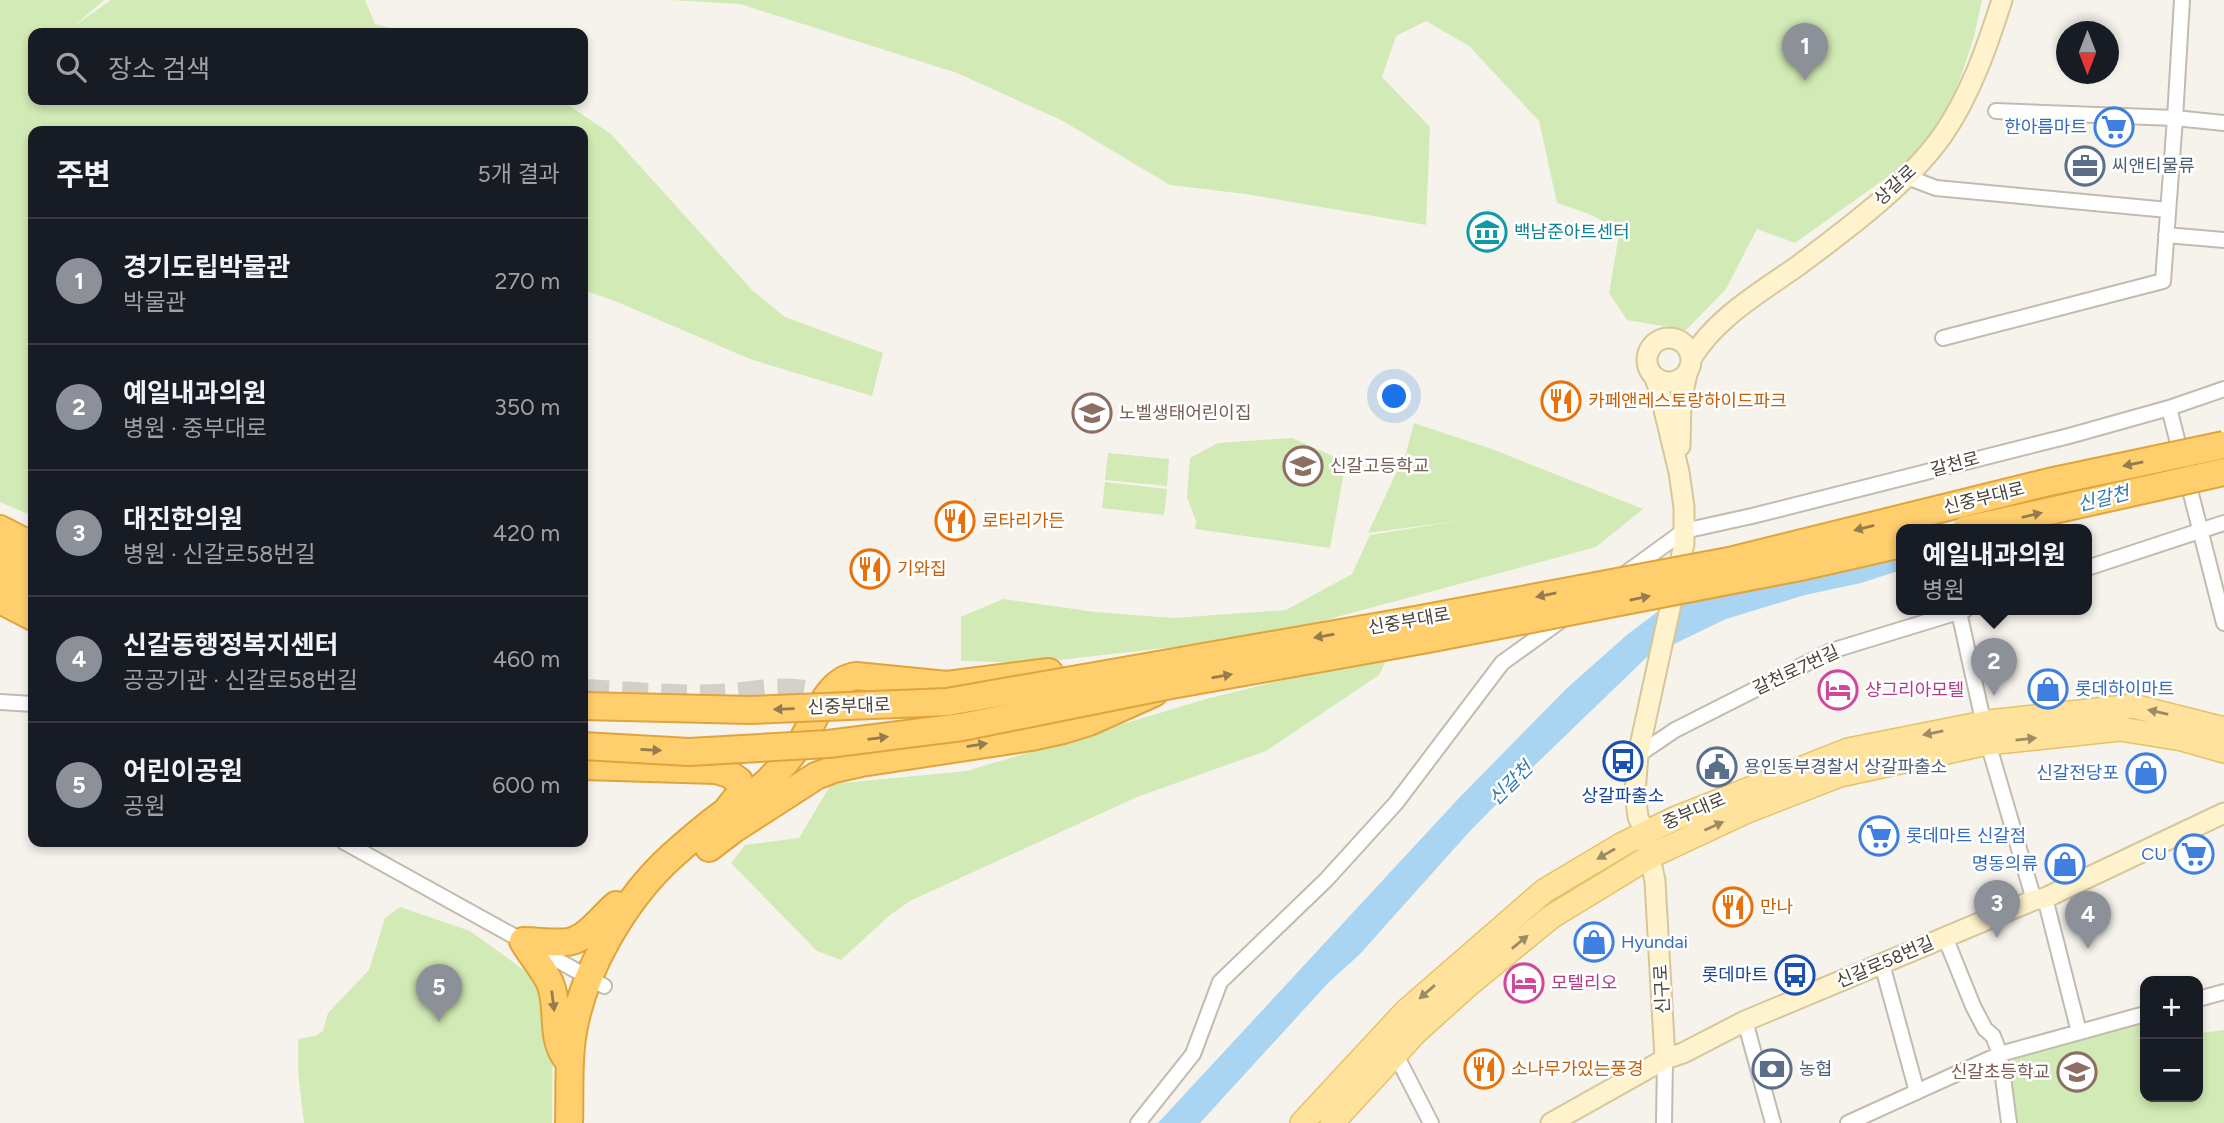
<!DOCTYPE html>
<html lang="ko">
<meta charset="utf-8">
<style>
:root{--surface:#171b24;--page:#242831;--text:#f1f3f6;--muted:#9ea1a6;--line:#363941;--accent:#8c9099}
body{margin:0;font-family:Figtree,"Noto Sans KR",sans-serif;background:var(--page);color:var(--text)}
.controls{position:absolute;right:21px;bottom:21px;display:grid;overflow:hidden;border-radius:14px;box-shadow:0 4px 10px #0003}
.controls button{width:63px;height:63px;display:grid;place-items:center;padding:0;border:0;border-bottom:2px solid var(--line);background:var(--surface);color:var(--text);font:35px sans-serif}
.compass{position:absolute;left:2056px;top:21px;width:63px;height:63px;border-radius:50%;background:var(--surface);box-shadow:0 4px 10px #0003;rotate:180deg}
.you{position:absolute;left:1395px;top:397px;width:24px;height:24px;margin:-18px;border:5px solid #fff;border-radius:50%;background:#1a73e8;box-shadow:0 0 0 10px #1a73e833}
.badge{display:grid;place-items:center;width:46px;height:46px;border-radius:50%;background:var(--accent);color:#fff;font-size:23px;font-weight:700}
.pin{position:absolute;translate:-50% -58px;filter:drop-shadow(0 2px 4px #0008)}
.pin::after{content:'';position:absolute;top:37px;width:24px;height:21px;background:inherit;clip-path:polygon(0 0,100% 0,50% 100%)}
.popup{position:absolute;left:1896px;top:524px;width:196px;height:91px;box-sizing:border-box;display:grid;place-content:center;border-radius:14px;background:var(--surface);filter:drop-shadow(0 2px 5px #0005);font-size:23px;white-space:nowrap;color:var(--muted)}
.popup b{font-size:26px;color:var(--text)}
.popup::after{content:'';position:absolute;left:50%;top:100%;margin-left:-14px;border:14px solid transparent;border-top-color:var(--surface)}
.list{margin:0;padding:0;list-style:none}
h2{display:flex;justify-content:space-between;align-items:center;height:91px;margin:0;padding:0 28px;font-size:30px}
h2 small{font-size:23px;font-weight:400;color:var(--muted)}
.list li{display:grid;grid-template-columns:46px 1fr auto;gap:21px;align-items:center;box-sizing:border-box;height:126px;padding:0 28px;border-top:2px solid var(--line)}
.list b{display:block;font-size:26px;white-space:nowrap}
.list p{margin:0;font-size:23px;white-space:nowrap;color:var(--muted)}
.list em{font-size:23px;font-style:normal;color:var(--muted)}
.icon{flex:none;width:38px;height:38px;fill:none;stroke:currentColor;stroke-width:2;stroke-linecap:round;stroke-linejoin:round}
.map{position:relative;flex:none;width:2224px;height:1123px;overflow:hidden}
.search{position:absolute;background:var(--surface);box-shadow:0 4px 10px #0003;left:28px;top:28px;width:560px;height:77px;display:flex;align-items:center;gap:18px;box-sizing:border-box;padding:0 24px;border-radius:14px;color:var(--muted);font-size:26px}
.panel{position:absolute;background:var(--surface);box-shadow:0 4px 10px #0003;left:28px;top:126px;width:560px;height:721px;border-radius:14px}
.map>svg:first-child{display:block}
.green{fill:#d2eab5}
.water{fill:#a9d4f2}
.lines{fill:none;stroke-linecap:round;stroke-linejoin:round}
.highway-tunnel{stroke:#d4d0c8;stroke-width:26;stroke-dasharray:26 13;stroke-linecap:butt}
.street-casing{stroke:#c2bbae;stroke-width:18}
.secondary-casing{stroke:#d6c79b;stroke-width:23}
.primary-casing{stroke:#e6c16a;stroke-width:26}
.highway-casing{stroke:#e0a43c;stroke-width:30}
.street{stroke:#fff;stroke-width:14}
.secondary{stroke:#fff3cd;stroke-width:19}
.primary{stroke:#ffe39c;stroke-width:23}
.highway{stroke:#ffcf6e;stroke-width:26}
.highway-bridge-casing{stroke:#e0a43c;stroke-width:30;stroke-linecap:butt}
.highway-bridge{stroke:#ffcf6e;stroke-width:26}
.oneway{fill:#937c4e}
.oneway2{fill:#9c8c66}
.labels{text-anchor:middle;stroke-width:5;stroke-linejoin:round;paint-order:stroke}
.shop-label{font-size:18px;fill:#366cbe;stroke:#fff;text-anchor:end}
.service-label{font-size:18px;fill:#4e5e75;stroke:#fff;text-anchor:start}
.street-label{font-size:18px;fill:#4b4439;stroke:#fff}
.culture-label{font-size:18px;fill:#0d838f;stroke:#fff;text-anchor:start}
.food-label{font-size:18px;fill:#c56008;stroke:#fff;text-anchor:start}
.education-label{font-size:18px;fill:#785e54;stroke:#fff;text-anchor:start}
.hotel-label{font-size:18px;fill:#b23c85;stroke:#fff;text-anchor:start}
.transit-label{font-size:18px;fill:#164399;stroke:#fff}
.water-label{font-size:19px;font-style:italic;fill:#2e7ab2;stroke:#fff}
</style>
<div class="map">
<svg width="2224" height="1123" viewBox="0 0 2224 1123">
<rect width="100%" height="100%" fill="#f6f3ec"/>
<!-- green -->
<path class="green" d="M0 0H104L74 26 111 0H365L375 24 409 33H33V100H561L611 134 752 290 785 317 883 353 872 396 750 359 615 301 583 290V131H33V516L0 502Z
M671 0H1982L1974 37 1951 105 1928 137 1900 168 1795 243 1757 229 1726 289 1686 330 1627 320 1609 293 1620 229 1589 214 1557 203 1539 121 1469 46 1426 21 1396 36 1382 77 1430 127 1426 225 1246 194 1170 185 1061 120 957 73 740 4Z
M1414 423 1492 449 1643 509 1596 547 1292 629 1245 639 1032 663 961 661V617L1003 599 1095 612 1173 618 1286 610 1352 574 1370 535 1457 521 1368 533 1405 454 1431 464 1406 453Z
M1292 438 1346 462 1330 548 1195 529 1196 521 1187 497 1190 458 1218 443Z
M1108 453 1169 459 1167 486 1105 480Z
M1105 482 1167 489 1164 515 1102 508Z
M1389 654 1379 675 1266 751 1137 797 910 901 890 915 841 960 817 951 731 863 745 845 799 838 831 784 967 771 1206 699Z
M400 907 470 931 538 980 553 1004 552 1123H304L298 1071V1039L315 1036 323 1031 328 1013 369 970 385 918Z
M2198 1016 2200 1033 2224 1030V1123H2013C2011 1100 2004 1077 2016 1056L2145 1020V1097H2198Z"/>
<!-- water -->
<path class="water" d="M1901 546V570L1861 583 1805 595 1726 619 1647 657 1537 763 1470 831 1359 955 1329 982 1200 1123H1158L1459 798 1567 688 1628 634 1660 610 1705 593Z"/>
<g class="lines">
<!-- highway-tunnel -->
<path class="highway-tunnel" d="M583 692C627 694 673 699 717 697 752 696 791 684 824 699"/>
<!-- street casing -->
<g class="street-casing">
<path id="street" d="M1996 111 2175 118 2182 0
M1907 177 1936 188 2168 210
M2166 235 2224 240
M1943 338 2163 281 2175 118 2224 123
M2169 408 2224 623
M2087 568 2224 523
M1622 576 1684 531 1752 516 2069 436 2169 408 2224 389
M1959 612 1988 743 2034 900
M0 702 33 704
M1638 755 1675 730 1831 651 1965 610
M344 842 604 986
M2045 898 2079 1032
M1945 937 1973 1006 1985 1029 1993 1036 2000 1054 2009 1123
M1882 964 1917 1092
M2198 999 2224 992
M1745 1021 1773 1123
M1395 1053 1431 1123
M1138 1123 1193 1054 1220 982 1326 880 1396 803 1502 663 1563 619
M1664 1123 1665 1059
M1848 1123 2000 1054 2145 1014"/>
</g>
<!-- secondary casing -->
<g class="secondary-casing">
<path id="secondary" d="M1647 360a22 22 0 1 1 44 0a22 22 0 1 1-44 0Z
M1691 359C1715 318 1761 292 1799 265 1847 229 1907 185 1942 136 1970 96 1987 47 2002 0
M1654 376 1659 389 1679 472 1684 507V544L1638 755 1635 793 1638 817 1645 833 1655 881 1665 1059
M1680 446 1681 401 1687 374
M1551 1123 1665 1059 1683 1053 1745 1021 2034 900 2045 898 2224 813"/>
</g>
<!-- primary casing -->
<g class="primary-casing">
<path id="primary" d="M1302 1123 1406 1011 1544 891 1623 844 1676 818 1848 750 1989 722 2133 706 2224 729
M1332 1123 1416 1032 1467 986 1551 917 1651 856 1745 812 1840 775 1988 743 2120 729 2182 739 2224 751"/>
</g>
<!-- highway casing -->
<g class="highway-casing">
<path id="highway" d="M0 529 33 546
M0 552 33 566
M0 574 33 591
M0 600 33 617
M583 766 716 770 729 774 739 781 742 791 727 810
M709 848 734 829 816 776 834 769 861 763 1031 737 1063 730 1089 722 1154 693
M566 1058C550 1036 560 1007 550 983 545 971 531 955 523 941 538 941 554 944 568 942 587 939 602 917 616 905
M569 1123C570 1095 568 1066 572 1038 581 973 625 898 673 855 690 840 708 824 727 811 743 800 760 791 773 776 784 765 794 752 803 739 816 718 827 680 856 676L947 685 1049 672"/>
</g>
<!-- street -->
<use href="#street" class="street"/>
<!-- secondary -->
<use href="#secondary" class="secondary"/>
<!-- primary -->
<use href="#primary" class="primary"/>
<!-- highway -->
<use href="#highway" class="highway"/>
<!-- highway-bridge casing -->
<g class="highway-bridge-casing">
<path id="highway-bridge" d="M1965 530 2224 472
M583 706 750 710 947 702 1415 620 1729 561 2049 482 2224 445
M583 746 689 752 828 744 962 727 1171 685 1428 639 1800 567 1901 544"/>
</g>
<!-- highway-bridge -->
<use href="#highway-bridge" class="highway-bridge"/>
</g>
<!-- one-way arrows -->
<defs><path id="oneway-solid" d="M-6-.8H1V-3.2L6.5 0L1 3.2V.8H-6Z" transform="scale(1.75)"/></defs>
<g class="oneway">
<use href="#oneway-solid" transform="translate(2133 464) rotate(168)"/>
<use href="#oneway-solid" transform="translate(2032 515) rotate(-13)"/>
<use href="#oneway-solid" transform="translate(1864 528) rotate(166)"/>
<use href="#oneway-solid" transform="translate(1546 595) rotate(169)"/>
<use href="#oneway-solid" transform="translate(1640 598) rotate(-11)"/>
<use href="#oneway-solid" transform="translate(1324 636) rotate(170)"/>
<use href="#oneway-solid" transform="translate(1222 676) rotate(-10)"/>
<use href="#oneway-solid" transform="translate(784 709) rotate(178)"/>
<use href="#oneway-solid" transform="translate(878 738) rotate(-7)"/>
<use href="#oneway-solid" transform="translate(977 745) rotate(-9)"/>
<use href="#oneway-solid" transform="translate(651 750) rotate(3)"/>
<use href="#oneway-solid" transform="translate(553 1001) rotate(83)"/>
</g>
<g class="oneway2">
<use href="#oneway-solid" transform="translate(2158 712) rotate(-167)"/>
<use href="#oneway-solid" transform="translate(1933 733) rotate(169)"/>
<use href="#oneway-solid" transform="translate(2026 739) rotate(-6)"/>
<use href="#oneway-solid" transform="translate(1714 826) rotate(-24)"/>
<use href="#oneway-solid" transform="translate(1606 854) rotate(150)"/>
<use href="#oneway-solid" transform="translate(1520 942) rotate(-39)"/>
<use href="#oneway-solid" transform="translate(1427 992) rotate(139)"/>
</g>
<!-- icons -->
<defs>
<g id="supermarket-ring" transform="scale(2.0125)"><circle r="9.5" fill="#fff" stroke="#3f7fe0" stroke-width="1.5"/><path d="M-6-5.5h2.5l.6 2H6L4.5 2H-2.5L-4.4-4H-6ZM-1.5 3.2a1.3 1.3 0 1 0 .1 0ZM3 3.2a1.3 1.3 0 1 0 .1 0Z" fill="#3f7fe0"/></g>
<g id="office-ring" transform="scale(2.0125)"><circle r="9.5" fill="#fff" stroke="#5c6f8a" stroke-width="1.5"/><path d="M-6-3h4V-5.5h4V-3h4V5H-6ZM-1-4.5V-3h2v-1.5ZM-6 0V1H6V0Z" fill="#5c6f8a"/></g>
<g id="museum-ring" transform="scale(2.0125)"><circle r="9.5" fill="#fff" stroke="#0f9aa8" stroke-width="1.5"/><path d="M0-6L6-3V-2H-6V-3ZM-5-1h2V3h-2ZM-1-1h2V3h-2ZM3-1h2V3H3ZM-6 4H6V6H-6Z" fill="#0f9aa8"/></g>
<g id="restaurant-ring" transform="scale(2.0125)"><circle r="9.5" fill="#fff" stroke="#e8710a" stroke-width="1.5"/><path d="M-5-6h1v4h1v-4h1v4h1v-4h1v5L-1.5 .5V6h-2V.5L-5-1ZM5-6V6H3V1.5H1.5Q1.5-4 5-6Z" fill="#e8710a"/></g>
<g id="school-ring" transform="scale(2.0125)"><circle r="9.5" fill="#fff" stroke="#8d6e63" stroke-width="1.5"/><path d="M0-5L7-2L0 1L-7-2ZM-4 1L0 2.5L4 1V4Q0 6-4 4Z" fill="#8d6e63"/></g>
<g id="shop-ring" transform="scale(2.0125)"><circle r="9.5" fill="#fff" stroke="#3f7fe0" stroke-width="1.5"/><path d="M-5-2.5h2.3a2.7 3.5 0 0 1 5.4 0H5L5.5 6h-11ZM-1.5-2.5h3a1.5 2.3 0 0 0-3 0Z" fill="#3f7fe0"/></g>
<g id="hotel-ring" transform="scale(2.0125)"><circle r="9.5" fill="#fff" stroke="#d1479c" stroke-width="1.5"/><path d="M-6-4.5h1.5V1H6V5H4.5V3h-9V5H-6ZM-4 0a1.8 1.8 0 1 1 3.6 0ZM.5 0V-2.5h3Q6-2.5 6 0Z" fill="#d1479c"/></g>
<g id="bus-ring" transform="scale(2.0125)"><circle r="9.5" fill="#fff" stroke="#1a4fb4" stroke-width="1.5"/><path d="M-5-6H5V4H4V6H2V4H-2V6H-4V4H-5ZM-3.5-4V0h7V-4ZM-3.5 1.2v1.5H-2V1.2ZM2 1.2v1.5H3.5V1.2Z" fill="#1a4fb4"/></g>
<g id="civic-ring" transform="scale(2.0125)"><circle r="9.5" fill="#fff" stroke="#5c6f8a" stroke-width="1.5"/><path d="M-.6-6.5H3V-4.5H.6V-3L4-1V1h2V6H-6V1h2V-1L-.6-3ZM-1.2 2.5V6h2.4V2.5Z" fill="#5c6f8a"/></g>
<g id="bank-ring" transform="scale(2.0125)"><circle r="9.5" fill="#fff" stroke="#5c6f8a" stroke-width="1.5"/><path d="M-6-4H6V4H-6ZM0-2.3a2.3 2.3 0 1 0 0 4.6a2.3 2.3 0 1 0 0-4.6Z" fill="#5c6f8a"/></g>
</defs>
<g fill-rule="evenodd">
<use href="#supermarket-ring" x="2114" y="127"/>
<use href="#office-ring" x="2085" y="166"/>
<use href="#museum-ring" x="1487" y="232"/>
<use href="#restaurant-ring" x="1561" y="401"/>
<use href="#school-ring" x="1092" y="413"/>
<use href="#school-ring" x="1303" y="466"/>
<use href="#restaurant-ring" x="955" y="521"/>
<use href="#restaurant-ring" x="870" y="569"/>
<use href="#shop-ring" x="2048" y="689"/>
<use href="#hotel-ring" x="1838" y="690"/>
<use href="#bus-ring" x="1623" y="761"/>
<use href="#civic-ring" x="1717" y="767"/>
<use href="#shop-ring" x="2146" y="773"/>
<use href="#supermarket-ring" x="1879" y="836"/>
<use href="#supermarket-ring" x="2194" y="854"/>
<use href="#shop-ring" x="2065" y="864"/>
<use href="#restaurant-ring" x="1733" y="907"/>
<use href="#shop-ring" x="1594" y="942"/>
<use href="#bus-ring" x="1795" y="975"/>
<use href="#hotel-ring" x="1524" y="983"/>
<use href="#restaurant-ring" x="1484" y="1069"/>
<use href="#bank-ring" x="1772" y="1069"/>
<use href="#school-ring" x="2077" y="1072"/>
</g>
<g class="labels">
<!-- shop labels -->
<g class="shop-label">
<text x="2087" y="133">한아름마트</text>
<text x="2075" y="695" text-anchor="start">롯데하이마트</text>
<text x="2119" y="779">신갈전당포</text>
<text x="1906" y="842" text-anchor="start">롯데마트 신갈점</text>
<text x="2167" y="860">CU</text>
<text x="2038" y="870">명동의류</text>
<text x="1621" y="948" text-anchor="start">Hyundai</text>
</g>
<!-- service labels -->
<g class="service-label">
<text x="2112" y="172">씨앤티물류</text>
<text x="1744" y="773">용인동부경찰서 상갈파출소</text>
<text x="1799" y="1075">농협</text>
</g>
<!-- street labels -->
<g class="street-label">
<text transform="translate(1895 185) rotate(-43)" y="6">상갈로</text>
<text transform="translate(1955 464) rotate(-15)" y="6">갈천로</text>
<text transform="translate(1984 498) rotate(-14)" y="6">신중부대로</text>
<text transform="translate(1409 621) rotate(-10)" y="6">신중부대로</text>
<text transform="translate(1796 670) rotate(-25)" y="6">갈천로7번길</text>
<text transform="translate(849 706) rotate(-2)" y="6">신중부대로</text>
<text transform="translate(1694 811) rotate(-23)" y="6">중부대로</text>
<text transform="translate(1885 962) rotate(-23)" y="6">신갈로58번길</text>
<text transform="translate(1662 989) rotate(-93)" y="6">신구로</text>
</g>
<!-- culture labels -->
<g class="culture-label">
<text x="1514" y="238">백남준아트센터</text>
</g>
<!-- food labels -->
<g class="food-label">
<text x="1588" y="407">카페앤레스토랑하이드파크</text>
<text x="982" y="527">로타리가든</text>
<text x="897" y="575">기와집</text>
<text x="1760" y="913">만나</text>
<text x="1511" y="1075">소나무가있는풍경</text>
</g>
<!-- education labels -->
<g class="education-label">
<text x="1119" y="419">노벨생태어린이집</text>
<text x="1330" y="472">신갈고등학교</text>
<text x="2050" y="1078" text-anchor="end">신갈초등학교</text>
</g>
<!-- hotel labels -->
<g class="hotel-label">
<text x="1865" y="696">샹그리아모텔</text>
<text x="1551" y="989">모텔리오</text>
</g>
<!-- transit labels -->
<g class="transit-label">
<text x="1623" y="802">상갈파출소</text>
<text x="1768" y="981" text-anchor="end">롯데마트</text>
</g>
<!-- water labels -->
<g class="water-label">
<text transform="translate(2103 498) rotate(-14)" y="7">신갈천</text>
<text transform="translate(1510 783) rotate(-45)" y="7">신갈천</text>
</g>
</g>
</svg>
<div class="controls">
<button>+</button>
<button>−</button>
</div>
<svg class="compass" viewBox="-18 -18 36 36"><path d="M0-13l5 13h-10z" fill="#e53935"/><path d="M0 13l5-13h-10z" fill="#9ea1a6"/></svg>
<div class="you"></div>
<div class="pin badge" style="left:1805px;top:81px">1</div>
<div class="pin badge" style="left:1994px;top:696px">2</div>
<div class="popup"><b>예일내과의원</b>병원</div>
<div class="pin badge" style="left:1997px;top:938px">3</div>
<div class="pin badge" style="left:2088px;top:949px">4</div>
<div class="pin badge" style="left:439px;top:1022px">5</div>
<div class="search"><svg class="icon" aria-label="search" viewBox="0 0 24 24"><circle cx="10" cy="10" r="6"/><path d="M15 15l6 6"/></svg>장소 검색</div>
<section class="panel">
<h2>주변<small>5개 결과</small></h2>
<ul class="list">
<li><span class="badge">1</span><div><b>경기도립박물관</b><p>박물관</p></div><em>270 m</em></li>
<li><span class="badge">2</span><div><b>예일내과의원</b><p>병원 · 중부대로</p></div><em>350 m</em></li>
<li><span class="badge">3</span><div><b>대진한의원</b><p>병원 · 신갈로58번길</p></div><em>420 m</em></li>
<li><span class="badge">4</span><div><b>신갈동행정복지센터</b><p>공공기관 · 신갈로58번길</p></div><em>460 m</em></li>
<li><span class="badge">5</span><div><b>어린이공원</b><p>공원</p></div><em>600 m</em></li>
</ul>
</section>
</div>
